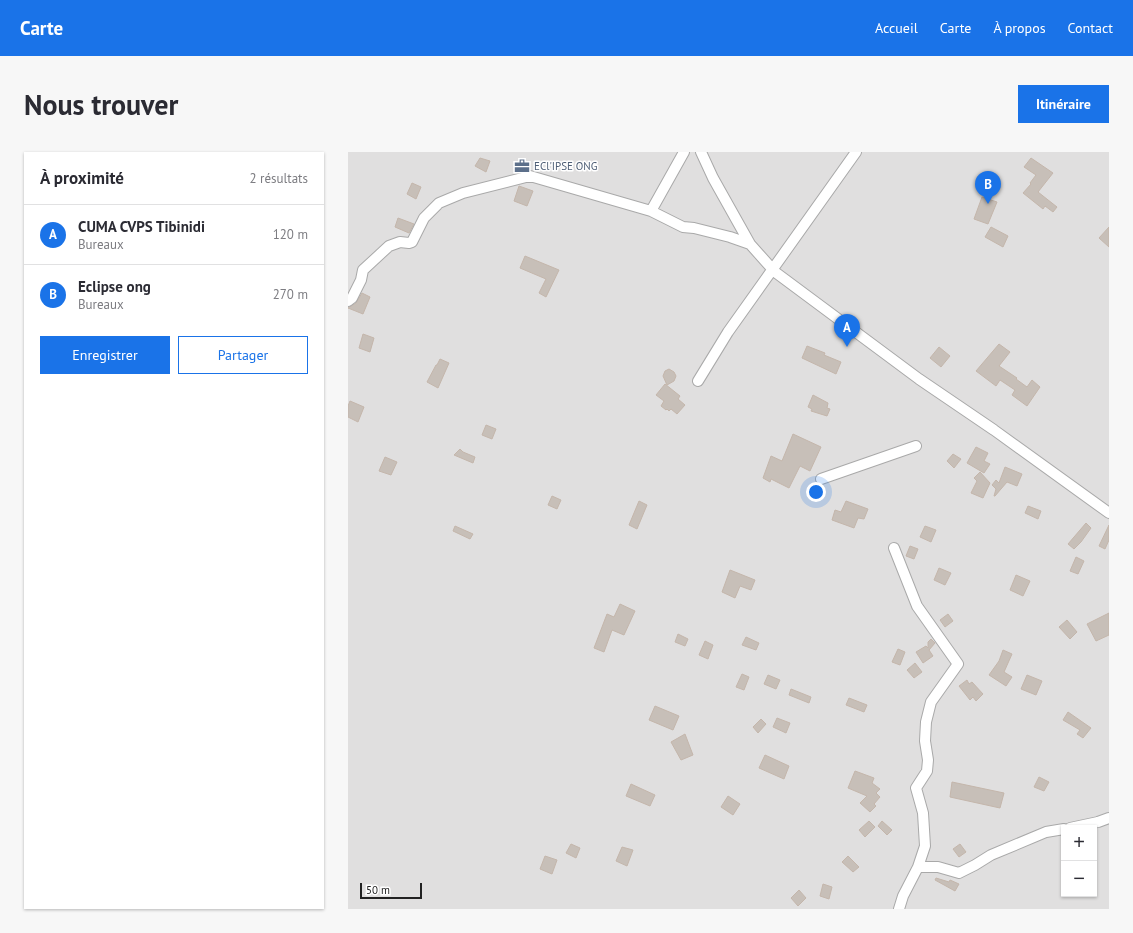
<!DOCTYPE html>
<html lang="fr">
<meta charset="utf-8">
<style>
:root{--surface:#fff;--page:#f7f7f7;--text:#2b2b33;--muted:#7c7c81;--line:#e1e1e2;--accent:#1a73e8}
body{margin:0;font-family:"PT Sans",sans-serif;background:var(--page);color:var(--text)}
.controls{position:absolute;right:12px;bottom:12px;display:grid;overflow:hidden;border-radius:0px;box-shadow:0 1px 3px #0004}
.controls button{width:36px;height:36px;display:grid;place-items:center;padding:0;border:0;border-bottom:1px solid var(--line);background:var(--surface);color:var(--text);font:20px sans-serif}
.scale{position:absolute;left:12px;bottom:10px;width:62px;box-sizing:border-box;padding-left:4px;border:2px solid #222;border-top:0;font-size:11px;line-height:14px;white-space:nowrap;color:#222;-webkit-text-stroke:3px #fff;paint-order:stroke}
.you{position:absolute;left:468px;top:340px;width:14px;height:14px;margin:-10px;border:3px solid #fff;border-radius:50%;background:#1a73e8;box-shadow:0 0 0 6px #1a73e833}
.badge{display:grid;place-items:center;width:26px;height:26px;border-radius:50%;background:var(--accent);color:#fff;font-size:13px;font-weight:700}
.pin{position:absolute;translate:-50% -33px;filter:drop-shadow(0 1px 2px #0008)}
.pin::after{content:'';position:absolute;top:21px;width:14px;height:12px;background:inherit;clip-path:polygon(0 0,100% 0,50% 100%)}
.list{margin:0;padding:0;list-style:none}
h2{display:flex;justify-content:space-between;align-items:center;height:52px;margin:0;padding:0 16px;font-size:17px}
h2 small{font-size:13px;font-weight:400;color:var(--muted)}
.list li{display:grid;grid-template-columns:26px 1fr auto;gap:12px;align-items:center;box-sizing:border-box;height:60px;padding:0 16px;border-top:1px solid var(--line)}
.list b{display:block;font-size:15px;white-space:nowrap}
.list p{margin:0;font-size:13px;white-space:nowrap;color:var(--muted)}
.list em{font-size:13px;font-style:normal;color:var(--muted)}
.actions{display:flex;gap:8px;padding:12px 16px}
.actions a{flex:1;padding:9px 0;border:1px solid var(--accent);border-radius:0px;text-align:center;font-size:14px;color:var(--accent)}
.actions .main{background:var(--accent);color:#fff}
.map{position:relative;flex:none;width:761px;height:757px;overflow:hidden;border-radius:0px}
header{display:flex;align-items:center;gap:24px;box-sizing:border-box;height:56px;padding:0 20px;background:var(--accent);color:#fff}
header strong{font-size:19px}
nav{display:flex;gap:22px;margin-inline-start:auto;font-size:14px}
.intro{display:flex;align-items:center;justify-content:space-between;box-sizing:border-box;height:96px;padding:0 24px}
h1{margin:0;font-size:28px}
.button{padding:10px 18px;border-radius:0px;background:var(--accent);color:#fff;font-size:14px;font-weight:700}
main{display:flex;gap:24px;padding:0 24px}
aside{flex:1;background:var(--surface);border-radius:0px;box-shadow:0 1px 3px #0004}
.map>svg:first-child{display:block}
.residential{fill:#e0dfdf;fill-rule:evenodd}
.building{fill:#c7bfb8;stroke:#c4b6ab}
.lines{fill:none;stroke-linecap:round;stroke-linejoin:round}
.minor-casing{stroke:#a9a9a9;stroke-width:12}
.minor{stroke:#fff;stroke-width:10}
.labels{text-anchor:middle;stroke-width:3;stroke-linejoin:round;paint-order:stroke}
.service-label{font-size:11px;fill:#4e5e75;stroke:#fff;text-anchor:start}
</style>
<header>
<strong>Carte</strong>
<nav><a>Accueil</a><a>Carte</a><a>À propos</a><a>Contact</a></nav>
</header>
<div class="intro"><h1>Nous trouver</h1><a class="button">Itinéraire</a></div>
<main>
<aside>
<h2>À proximité<small>2 résultats</small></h2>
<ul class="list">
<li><span class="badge">A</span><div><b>CUMA CVPS Tibinidi</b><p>Bureaux</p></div><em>120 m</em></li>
<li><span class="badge">B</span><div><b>Eclipse ong</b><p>Bureaux</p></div><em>270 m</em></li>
</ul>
<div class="actions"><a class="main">Enregistrer</a><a>Partager</a></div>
</aside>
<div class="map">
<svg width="761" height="757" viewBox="0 0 761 757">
<rect width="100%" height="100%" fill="#f2efe9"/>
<!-- residential -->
<path class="residential" d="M0 0H761V757H0ZM716 676H746V742H716Z"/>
<!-- building -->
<path class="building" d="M132 6 142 9 138 20 127 14Z
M683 6 705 21 690 40 709 55 705 60 697 54 695 57 675 41 683 32 682 31 688 23 676 15Z
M64 31 73 35 68 47 59 42Z
M171 34 185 39 179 54 166 49Z
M634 45 649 50 640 72 626 67Z
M50 66 66 72 61 81 47 75Z
M643 75 660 84 655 95 637 85Z
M761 75V95L751 86Z
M177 104 211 118 198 145 191 141 198 127 172 116Z
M14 141 22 145 15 162 0 156 8 151Z
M15 182 26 186 22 200 11 196Z
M651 192 662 200 651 214 669 226 668 227 679 235 684 228 692 235 679 254 664 243 667 238 652 228 648 234 628 219Z
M459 194 477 201 476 203 493 210 488 222 454 206Z
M591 195 602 204 593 215 582 206Z
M92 207 101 211 90 236 79 230 88 213H89Z
M321 217 326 220 328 224 326 229 319 233 315 224 317 219Z
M317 232 332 244 330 247 337 253 329 262 323 257 321 259 319 257 318 258 313 254 316 249 308 243Z
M465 243 480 251 479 256 482 257 479 264 463 259 464 257 460 255Z
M2 249 16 255 10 270 0 265V254Z
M138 273 148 277 144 287 134 283Z
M445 282 473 295 462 319 452 314 441 336 423 327 422 330 415 326 423 304 434 309Z
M628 295 640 301 636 309 642 312 636 321 619 311Z
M112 297 115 300 127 305 125 311 106 303Z
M605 302 613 307 606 316 599 309Z
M37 305 49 310 43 323 31 319Z
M657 315 674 322 669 334 659 330 647 344H646L648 337 644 333 648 328 651 331Z
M632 320 642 331 635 346 623 341 629 329 626 326Z
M204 344 213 348 209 357 200 353Z
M291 349 299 353 289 377 281 373Z
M498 349 520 357 516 367 510 366 506 376 484 368 487 358 493 360Z
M680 354 693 359 690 367 677 361Z
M738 371 743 376 733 390 726 397 720 392Z
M761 373V388L757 397 751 394Z
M107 374 125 382 122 387 105 379Z
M577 374 588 378 583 390 572 385Z
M562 394 570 397 566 407 558 404Z
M728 405 736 409 730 422 722 419Z
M591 416 603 421 597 433 586 428Z
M382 418 407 428 403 438 392 434 387 446 374 440Z
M668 423 682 429 675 444 662 438Z
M272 452 287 459 276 483 264 478 256 500 246 496 259 462 266 465Z
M761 461V483L748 489 739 472Z
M600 462 605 469 597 475 592 468Z
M719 468 729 480 722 487 711 475Z
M330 482 340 487 337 494 327 490Z
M398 485 411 491 408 498 394 493Z
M583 487 587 491 581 498 585 504 575 511 568 500 578 494 580 496V490Z
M357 489 365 493 360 507 351 503Z
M550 497 557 500 552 513 544 510Z
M655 498 664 502 656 520 664 525 658 534 641 523 651 509Z
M567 511 574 520 566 526 559 518Z
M394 522 401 525 396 538 388 535Z
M420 523 432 528 428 537 416 532Z
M679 523 694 529 688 543 673 537Z
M619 528 621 532 624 530 635 542 628 549 625 545 622 548 611 534Z
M443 537 463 545 461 551 441 543Z
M501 546 519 553 516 560 498 553Z
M307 554 331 564 325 578 301 568Z
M720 560 743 576 735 586 729 582 732 578 715 568Z
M429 566 442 571 438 581 425 575Z
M413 567 418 572 410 581 405 575Z
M337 582 345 603 333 608 323 590Z
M417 603 441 614 436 627 411 616Z
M507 619 526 626 524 631 532 637 528 641 532 645 526 652 528 654 522 660 512 651 519 644 500 636Z
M691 625 701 630 696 639 686 635Z
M604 630 656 641 652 656 602 645Z
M283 632 307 643 302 654 278 644Z
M380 644 392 652 385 663 373 655Z
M521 669 527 675 517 685 511 678Z
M534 669 544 678 539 683 530 674Z
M223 692 232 696 228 706 218 701Z
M612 692 618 700 611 705 605 697Z
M274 695 285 698 279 714 268 709Z
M197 704 209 708 204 722 192 717Z
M500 704 511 715 505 720 494 710Z
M588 726 601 730 602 728 611 732 607 739 587 728Z
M475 732 484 735 481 747 472 744Z
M451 738 458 746 450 754 443 746Z"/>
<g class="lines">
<!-- minor casing -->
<g class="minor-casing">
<path id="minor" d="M353 0 365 26 402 92 427 120 571 227 646 278 761 361
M303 59 336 0
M0 149 4 146 13 128 15 118 41 94 52 90 61 91 64 90 76 66 91 51 115 41 182 24 303 59 335 75 346 76 382 85 402 92
M350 229 380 180 508 0
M473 327 568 294
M546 396 569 454 610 512 583 550 578 570 577 589 580 608 579 619 568 636 575 661 577 694 570 715 555 744 551 757
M722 676 750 670 761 666
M570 715H590L611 721 627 713 643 703 698 680 716 677"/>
</g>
<!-- minor -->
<use href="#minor" class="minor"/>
</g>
<!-- icons -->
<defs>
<g id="office-bare" transform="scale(1.2)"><path d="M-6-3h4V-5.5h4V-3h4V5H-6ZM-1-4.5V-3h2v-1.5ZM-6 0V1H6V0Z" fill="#5c6f8a" stroke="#fff" stroke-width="2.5" paint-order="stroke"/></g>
</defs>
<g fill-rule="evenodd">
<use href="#office-bare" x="174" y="14"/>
</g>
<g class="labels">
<!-- service labels -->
<g class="service-label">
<text x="186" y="18">ECl'IPSE ONG</text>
</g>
</g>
</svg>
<div class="controls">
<button>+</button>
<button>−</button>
</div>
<div class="scale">50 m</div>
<div class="you"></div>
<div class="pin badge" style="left:499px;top:195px">A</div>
<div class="pin badge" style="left:640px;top:52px">B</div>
</div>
</main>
